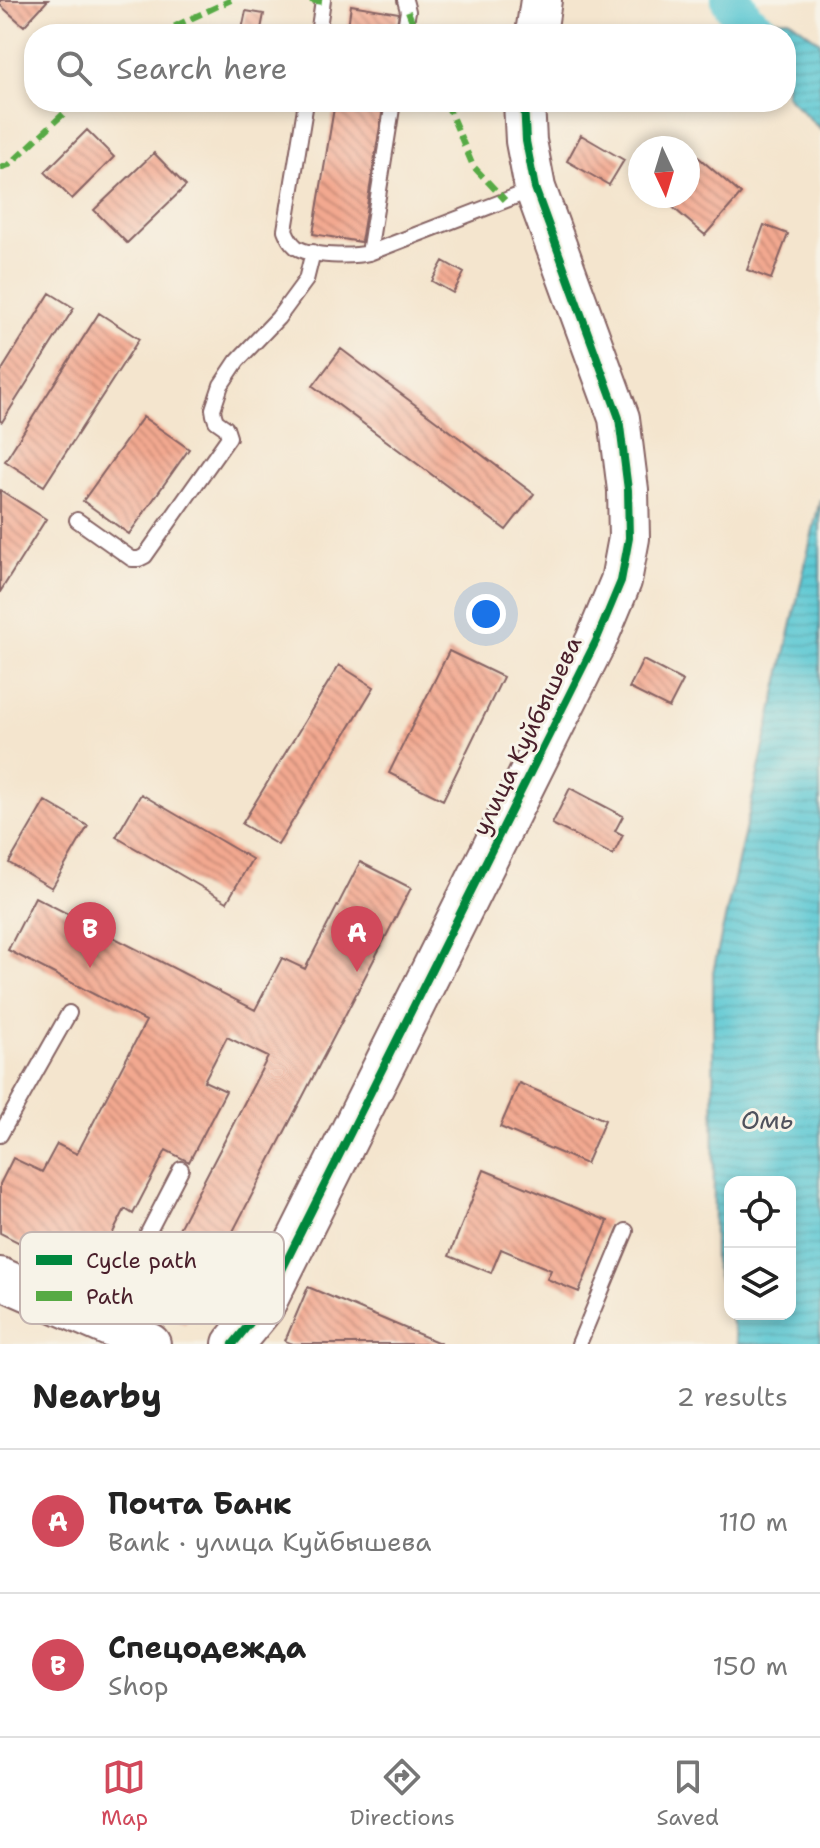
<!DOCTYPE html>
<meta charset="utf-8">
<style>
:root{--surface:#fff;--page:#f2f2f2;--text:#222;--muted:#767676;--line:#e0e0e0;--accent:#d1495b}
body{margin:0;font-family:"Shantell Sans",sans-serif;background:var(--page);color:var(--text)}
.controls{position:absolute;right:24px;bottom:24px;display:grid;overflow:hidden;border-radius:16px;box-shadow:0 4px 12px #0003}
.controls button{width:72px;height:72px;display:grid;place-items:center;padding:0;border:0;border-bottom:2px solid var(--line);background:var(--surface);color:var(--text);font:40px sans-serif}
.compass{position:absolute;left:628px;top:136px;width:72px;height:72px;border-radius:50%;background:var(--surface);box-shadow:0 4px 12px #0003;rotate:176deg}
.you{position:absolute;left:486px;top:614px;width:28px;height:28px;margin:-20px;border:6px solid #fff;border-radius:50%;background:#1a73e8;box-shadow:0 0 0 12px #1a73e833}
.badge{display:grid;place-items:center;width:52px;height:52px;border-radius:50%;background:var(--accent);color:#fff;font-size:26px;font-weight:700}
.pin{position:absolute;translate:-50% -66px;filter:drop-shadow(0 2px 4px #0008)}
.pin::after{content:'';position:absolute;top:42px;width:28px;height:24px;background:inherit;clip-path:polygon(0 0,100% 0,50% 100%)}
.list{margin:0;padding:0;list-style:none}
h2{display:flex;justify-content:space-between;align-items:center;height:104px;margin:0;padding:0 32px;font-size:34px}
h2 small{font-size:26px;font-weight:400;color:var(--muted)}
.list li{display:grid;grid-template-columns:52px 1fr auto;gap:24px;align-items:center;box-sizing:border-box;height:144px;padding:0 32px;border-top:2px solid var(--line)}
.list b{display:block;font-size:30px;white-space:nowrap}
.list p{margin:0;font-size:26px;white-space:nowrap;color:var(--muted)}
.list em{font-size:26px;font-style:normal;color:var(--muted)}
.icon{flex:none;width:44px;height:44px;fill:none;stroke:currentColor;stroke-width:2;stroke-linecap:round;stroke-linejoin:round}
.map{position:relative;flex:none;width:820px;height:1344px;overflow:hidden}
.search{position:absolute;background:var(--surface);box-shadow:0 4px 12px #0003;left:24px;right:24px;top:24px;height:88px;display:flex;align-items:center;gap:20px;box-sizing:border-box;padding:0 28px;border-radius:32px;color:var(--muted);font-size:30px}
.sheet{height:392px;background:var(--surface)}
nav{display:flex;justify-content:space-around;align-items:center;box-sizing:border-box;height:112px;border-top:2px solid var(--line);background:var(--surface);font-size:22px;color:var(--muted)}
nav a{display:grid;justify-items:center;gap:4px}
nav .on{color:var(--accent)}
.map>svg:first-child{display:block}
.water{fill:url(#water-rules);stroke:#52747f;stroke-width:2;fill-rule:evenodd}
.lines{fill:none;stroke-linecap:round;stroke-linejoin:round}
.river{stroke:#5bc8d3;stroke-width:42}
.building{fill:url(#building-back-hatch)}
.lane-casing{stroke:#866464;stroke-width:18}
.secondary-casing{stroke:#866464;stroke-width:44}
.lane{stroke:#fff;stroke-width:14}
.secondary{stroke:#fff;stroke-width:40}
.quiet{stroke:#57aa44;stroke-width:6;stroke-dasharray:12 6;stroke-linecap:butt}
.cycleway-casing{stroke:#f7f3e8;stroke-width:13}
.cycleway{stroke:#00873e;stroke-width:8}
.labels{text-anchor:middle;stroke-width:6;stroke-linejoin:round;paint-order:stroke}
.street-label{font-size:24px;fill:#4a1f2b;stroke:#f7f3e8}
.water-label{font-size:26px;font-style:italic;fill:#4f525d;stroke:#f7f3e8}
.key{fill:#f7f3e8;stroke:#c3b3af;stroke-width:2}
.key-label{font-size:22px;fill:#4a1f2b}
</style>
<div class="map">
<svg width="820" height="1344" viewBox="0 0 820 1344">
<defs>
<pattern id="water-rules" width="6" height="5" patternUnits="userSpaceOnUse" patternTransform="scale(2)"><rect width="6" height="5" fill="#5bc8d3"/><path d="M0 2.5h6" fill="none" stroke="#51abb5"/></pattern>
<pattern id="building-back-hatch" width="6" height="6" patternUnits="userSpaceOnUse" patternTransform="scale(2)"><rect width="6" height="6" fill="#f3a990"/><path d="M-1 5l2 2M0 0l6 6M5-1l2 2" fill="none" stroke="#c78976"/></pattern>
</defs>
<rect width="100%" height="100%" fill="#f7f3e8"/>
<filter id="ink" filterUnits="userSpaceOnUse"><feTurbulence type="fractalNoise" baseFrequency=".0125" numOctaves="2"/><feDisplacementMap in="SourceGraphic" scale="16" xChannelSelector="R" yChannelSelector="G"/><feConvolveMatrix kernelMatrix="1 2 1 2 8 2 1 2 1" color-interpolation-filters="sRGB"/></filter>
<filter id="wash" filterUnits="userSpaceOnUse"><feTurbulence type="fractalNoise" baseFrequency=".006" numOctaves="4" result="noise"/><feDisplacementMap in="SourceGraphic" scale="32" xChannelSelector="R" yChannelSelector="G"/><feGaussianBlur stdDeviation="1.8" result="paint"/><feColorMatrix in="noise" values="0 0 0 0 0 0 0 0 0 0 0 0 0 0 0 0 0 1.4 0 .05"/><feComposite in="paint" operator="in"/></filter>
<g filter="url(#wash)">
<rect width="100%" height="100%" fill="#f4e5ce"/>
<!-- water -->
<path class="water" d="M789 19 820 42V129L786 95V34H746L744 21Z
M820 499V1344H738L714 1261 713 972ZM730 1182H790V1314H730Z"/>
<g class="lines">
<!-- river -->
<path class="river" d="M732 0 744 21 761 34"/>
</g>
<g id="blocks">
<!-- building -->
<path class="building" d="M0 0H48L24 26 0 5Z
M351 5 399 13 395 34H347Z
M246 11 264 14 260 34H241Z
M335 102H384L361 242 313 234Z
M87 130 114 157 72 199 45 172Z
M581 135 624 160 609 185 567 161Z
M154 153 186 186 127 243 94 210Z
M698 157 741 194 705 235 662 198 663 196H688V168Z
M764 225 788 234 771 279 747 270Z
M443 261 464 273 453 293 432 281Z
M50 293 74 308 2 422 0 421V373Z
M99 313 139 339 44 486 5 461Z
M341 349 534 494 506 530 313 386Z
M143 417 189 449 129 534 83 501Z
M0 490 46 519 0 592Z
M449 651 503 677 443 800 389 773Z
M643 660 683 681 669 708 629 688Z
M339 665 374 687 278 845 242 824Z
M570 788 623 816 615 831 623 835 613 855 552 824Z
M141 794 252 859 227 902 116 837Z
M45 801 88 826 52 888 9 863Z
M360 862 411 888 185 1324 134 1298 164 1241 171 1244 268 1057 227 1037 204 1081 226 1091 189 1162 166 1150 133 1214 125 1209 102 1254 110 1258 97 1282 0 1233V1184L13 1158 42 1172 57 1144 77 1154 146 1021 8 950 35 897 255 1010 282 958 305 969Z
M519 1083 605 1120 586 1164 500 1127Z
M484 1170 608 1221 579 1292 547 1279 551 1270 501 1249 491 1273 449 1256Z
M308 1287 442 1344H293L285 1341Z"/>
</g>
</g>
<g filter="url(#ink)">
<use href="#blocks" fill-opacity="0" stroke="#866464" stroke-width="2"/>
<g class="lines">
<!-- lane casing -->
<g class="lane-casing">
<path id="lane" d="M318 34 323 0
M404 34 408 11 405 0
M306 102 285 230C288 237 290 242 296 247 311 257 352 257 369 253L532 190
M369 253 393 102
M77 520 132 559H139L145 556 229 437 226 428 216 421 214 415 213 409 221 385 237 361 278 318 306 280 313 252
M0 1135 69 1013
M103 1320 181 1169
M579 1344 626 1231"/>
</g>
<!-- secondary casing -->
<g class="secondary-casing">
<path id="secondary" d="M536 34 541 0
M0 1278 150 1344
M233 1344 264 1306 596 641 621 581 629 538 628 490 619 418 535 188 526 141 524 102"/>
</g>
<!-- lane -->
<use href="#lane" class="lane"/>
<!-- secondary -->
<use href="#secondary" class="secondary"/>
<!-- quiet -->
<path class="quiet" d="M310 0 323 2
M408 11 417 34
M158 34 231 0
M446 102 473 166 505 200
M0 168 9 165 76 102"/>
<!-- cycleway casing -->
<g class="cycleway-casing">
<path id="cycleway" d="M233 1344 264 1306 596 641 621 581 629 538 628 490 619 418 535 188 526 141 524 102"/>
</g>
<!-- cycleway -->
<use href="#cycleway" class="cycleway"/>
</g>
</g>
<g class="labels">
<!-- street labels -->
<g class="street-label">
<text transform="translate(527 736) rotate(-64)" y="8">улица Куйбышева</text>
</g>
<!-- water labels -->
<g class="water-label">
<text x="767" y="1129">Омь</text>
</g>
</g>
<!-- legend -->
<rect x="20" y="1232" width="264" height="92" rx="12" class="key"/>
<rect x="36" y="1255" width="36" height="10" fill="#00873e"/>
<rect x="36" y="1291" width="36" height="10" fill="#57aa44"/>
<g class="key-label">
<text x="86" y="1268">Cycle path</text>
<text x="86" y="1304">Path</text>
</g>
</svg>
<div class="controls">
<button><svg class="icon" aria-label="locate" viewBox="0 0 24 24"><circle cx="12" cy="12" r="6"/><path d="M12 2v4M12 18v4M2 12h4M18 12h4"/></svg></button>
<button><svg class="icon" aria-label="layers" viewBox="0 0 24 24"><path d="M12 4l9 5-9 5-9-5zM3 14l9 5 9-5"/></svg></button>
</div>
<svg class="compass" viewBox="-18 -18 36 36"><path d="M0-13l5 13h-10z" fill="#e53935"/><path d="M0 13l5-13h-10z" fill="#767676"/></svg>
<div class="you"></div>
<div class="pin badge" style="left:357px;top:972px">A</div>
<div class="pin badge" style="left:90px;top:968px">B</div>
<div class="search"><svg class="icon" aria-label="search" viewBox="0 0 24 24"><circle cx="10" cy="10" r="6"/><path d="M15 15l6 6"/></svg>Search here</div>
</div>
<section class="sheet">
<h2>Nearby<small>2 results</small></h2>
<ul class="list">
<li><span class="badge">A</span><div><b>Почта Банк</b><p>Bank · улица Куйбышева</p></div><em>110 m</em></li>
<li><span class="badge">B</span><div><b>Спецодежда</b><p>Shop</p></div><em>150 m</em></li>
</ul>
</section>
<nav>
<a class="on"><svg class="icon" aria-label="map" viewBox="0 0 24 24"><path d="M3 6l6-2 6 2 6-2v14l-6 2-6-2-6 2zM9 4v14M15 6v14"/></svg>Map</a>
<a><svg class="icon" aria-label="directions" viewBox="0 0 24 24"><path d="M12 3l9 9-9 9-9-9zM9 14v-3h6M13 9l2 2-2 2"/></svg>Directions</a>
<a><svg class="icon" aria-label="saved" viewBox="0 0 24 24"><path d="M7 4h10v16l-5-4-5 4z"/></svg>Saved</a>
</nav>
